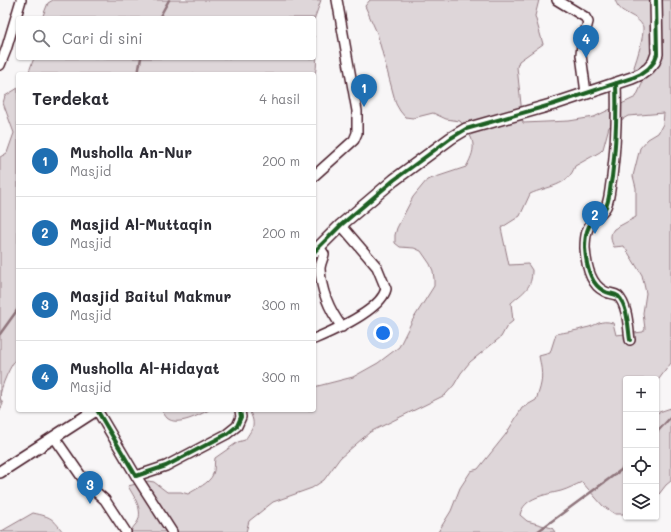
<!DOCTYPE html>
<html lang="id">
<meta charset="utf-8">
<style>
:root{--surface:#fff;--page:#f7f7f7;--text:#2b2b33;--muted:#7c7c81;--line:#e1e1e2;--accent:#1f6fb2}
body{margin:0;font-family:Mali,sans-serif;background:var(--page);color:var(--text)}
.controls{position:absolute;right:12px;bottom:12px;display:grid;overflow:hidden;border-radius:4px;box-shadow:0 1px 3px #0004}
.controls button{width:36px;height:36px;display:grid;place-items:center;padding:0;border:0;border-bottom:1px solid var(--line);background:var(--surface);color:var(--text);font:20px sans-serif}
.you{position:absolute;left:383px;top:333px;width:14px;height:14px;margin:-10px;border:3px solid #fff;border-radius:50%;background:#1a73e8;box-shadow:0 0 0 6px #1a73e833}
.badge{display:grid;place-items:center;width:26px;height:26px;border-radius:50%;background:var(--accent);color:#fff;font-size:13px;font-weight:700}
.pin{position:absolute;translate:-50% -33px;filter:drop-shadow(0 1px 2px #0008)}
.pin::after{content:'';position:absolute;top:21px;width:14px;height:12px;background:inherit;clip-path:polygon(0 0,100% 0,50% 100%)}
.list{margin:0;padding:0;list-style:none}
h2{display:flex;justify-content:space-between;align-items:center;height:52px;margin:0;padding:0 16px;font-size:17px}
h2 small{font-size:13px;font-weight:400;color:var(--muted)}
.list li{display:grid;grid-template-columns:26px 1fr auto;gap:12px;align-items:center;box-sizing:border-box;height:72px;padding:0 16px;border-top:1px solid var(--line)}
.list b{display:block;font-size:15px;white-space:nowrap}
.list p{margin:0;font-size:13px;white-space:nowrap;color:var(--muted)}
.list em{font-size:13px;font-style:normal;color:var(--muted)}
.icon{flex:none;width:22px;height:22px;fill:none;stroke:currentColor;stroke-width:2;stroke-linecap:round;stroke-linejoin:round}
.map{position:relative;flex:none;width:671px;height:532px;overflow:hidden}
.search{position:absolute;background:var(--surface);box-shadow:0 1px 3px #0004;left:16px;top:16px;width:300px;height:44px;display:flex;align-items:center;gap:10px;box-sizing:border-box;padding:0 14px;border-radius:4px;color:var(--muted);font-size:15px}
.panel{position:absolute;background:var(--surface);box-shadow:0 1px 3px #0004;left:16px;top:72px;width:300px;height:340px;border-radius:4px}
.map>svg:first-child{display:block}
.green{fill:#ded6d9;stroke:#947a82}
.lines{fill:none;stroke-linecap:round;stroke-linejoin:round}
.stream{stroke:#8f747b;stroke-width:2.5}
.minor-casing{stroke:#4a1f2b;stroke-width:12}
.tertiary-casing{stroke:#4a1f2b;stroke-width:14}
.minor{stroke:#fff;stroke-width:9}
.tertiary{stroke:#fff;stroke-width:11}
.cycleway-casing{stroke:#fff;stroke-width:6}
.cycleway{stroke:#1b5e20;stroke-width:4}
</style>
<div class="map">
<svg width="671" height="532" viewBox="0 0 671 532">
<rect width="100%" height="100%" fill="#f8f6f7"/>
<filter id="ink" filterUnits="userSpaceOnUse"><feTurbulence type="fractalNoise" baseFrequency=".025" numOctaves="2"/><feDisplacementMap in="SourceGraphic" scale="8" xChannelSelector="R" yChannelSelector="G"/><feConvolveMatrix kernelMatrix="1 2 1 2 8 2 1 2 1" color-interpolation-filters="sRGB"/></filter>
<g filter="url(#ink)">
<!-- green -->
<path class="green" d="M53 0H321L314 20V18H42L48 3Z
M370 0H539L535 16 543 44 519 61 517 67 523 123 569 121 594 117 636 97 642 84 634 67C637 58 644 37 643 27 642 23 636 18 632 16 623 11 619 10 615 0H671V363L656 383V379H626V514H615L603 506 582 482C575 485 568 489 561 491 545 495 524 497 520 515L527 521 552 528 555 532H438L451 511 460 488 471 471 478 469 506 434 522 408 536 400C543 381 543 376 539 356L550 353 556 334C566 332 576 331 585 328 597 326 599 319 613 323L616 335 643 332 645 329 643 313 646 293 642 275 624 246 614 247C611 241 609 235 614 229L636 217V188L633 176 640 148 648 139 658 133 663 124 664 113 628 116 609 127 603 149 600 152 575 166C568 187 547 186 530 194L520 216 501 228 509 265 528 264 532 270C532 289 524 291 511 303L513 321 507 326 501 337 470 362 461 373 454 385 445 395 370 432 340 458 324 480 312 488 273 502 249 521 246 532H131C132 527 136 525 138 521 143 509 134 497 128 486L148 481 154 482 167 492H181L188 494C196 489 210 483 213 474 215 470 214 463 215 458L238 442 245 440C254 426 256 425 249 410H314V387L353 377 378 363 399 347 412 321 434 286V279L433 271 430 264 421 251 414 248 400 247 395 243V235L397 228 413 197 422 186 427 180 466 167C478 146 474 139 460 121L446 119 433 113 413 118 405 117 400 111 396 104 377 33 365 6Z
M314 36C315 49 319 65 314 77V74H28L34 58H314Z
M18 88V356C11 364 0 387 0 398 1 400 2 402 3 404L0 410V157L7 153 14 133 3 103 5 96Z
M671 408V481L666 485 656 498V413Z
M161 410H209C199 415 177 427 167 418 165 416 163 412 161 410Z
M33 513C52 517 52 518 63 532H0Z"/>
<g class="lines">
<!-- stream -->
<path class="stream" d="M159 18 169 0
M138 74 141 58
M0 334 18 309
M656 433 671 417
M537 532 621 470 626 465"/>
<!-- minor casing -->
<g class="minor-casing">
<path id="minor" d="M557 0 585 17 588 22 582 44 581 55 586 93
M0 65 6 50 21 0
M616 83C617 114 616 145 612 177 610 186 610 196 607 204 606 209 601 213 597 216 587 225 585 235 585 248 586 263 590 284 604 291 608 294 614 293 618 296 628 306 628 327 630 340
M314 176 354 140 357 133V111L337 0
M319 247 324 254C323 259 320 264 320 269 321 290 330 311 342 327
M314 339C333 331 381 310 386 289L377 267 341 225
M97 410 136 476 166 466 227 434 237 426 241 417 240 410
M54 437 86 483 105 500 126 532
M136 476 172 532"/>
</g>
<!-- tertiary casing -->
<g class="tertiary-casing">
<path id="tertiary" d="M314 252 341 225 394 180 451 138 466 129 554 104 632 78 641 74 648 69 654 62 657 54 656 0
M0 472 96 410"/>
</g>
<!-- minor -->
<use href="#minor" class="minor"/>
<!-- tertiary -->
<use href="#tertiary" class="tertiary"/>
<!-- cycleway casing -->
<g class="cycleway-casing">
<path id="cycleway" d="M616 83C617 114 616 145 612 177 610 186 610 196 607 204 606 209 601 213 597 216 587 225 585 235 585 248 586 263 590 284 604 291 608 294 614 293 618 296 628 306 628 327 630 340
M314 252 341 225 394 180 451 138 466 129 554 104 632 78 641 74 648 69 654 62 657 54 656 0
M97 410 136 476 166 466 227 434 237 426 241 417 240 410"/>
</g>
<!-- cycleway -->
<use href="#cycleway" class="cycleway"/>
</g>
</g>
</svg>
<div class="controls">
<button>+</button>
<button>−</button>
<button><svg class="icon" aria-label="locate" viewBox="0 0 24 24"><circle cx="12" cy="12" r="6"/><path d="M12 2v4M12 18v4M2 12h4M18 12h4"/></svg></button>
<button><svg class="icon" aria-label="layers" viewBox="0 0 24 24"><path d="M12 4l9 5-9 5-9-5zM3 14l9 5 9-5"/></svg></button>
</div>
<div class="you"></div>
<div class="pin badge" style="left:364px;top:107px">1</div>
<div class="pin badge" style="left:595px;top:234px">2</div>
<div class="pin badge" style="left:90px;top:504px">3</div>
<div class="pin badge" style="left:586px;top:58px">4</div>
<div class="search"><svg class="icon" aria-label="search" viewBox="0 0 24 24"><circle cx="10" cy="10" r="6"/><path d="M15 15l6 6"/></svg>Cari di sini</div>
<section class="panel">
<h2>Terdekat<small>4 hasil</small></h2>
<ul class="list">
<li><span class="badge">1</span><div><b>Musholla An-Nur</b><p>Masjid</p></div><em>200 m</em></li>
<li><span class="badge">2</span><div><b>Masjid Al-Muttaqin</b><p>Masjid</p></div><em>200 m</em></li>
<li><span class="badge">3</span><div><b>Masjid Baitul Makmur</b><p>Masjid</p></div><em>300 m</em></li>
<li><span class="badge">4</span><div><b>Musholla Al-Hidayat</b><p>Masjid</p></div><em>300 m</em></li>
</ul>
</section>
</div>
